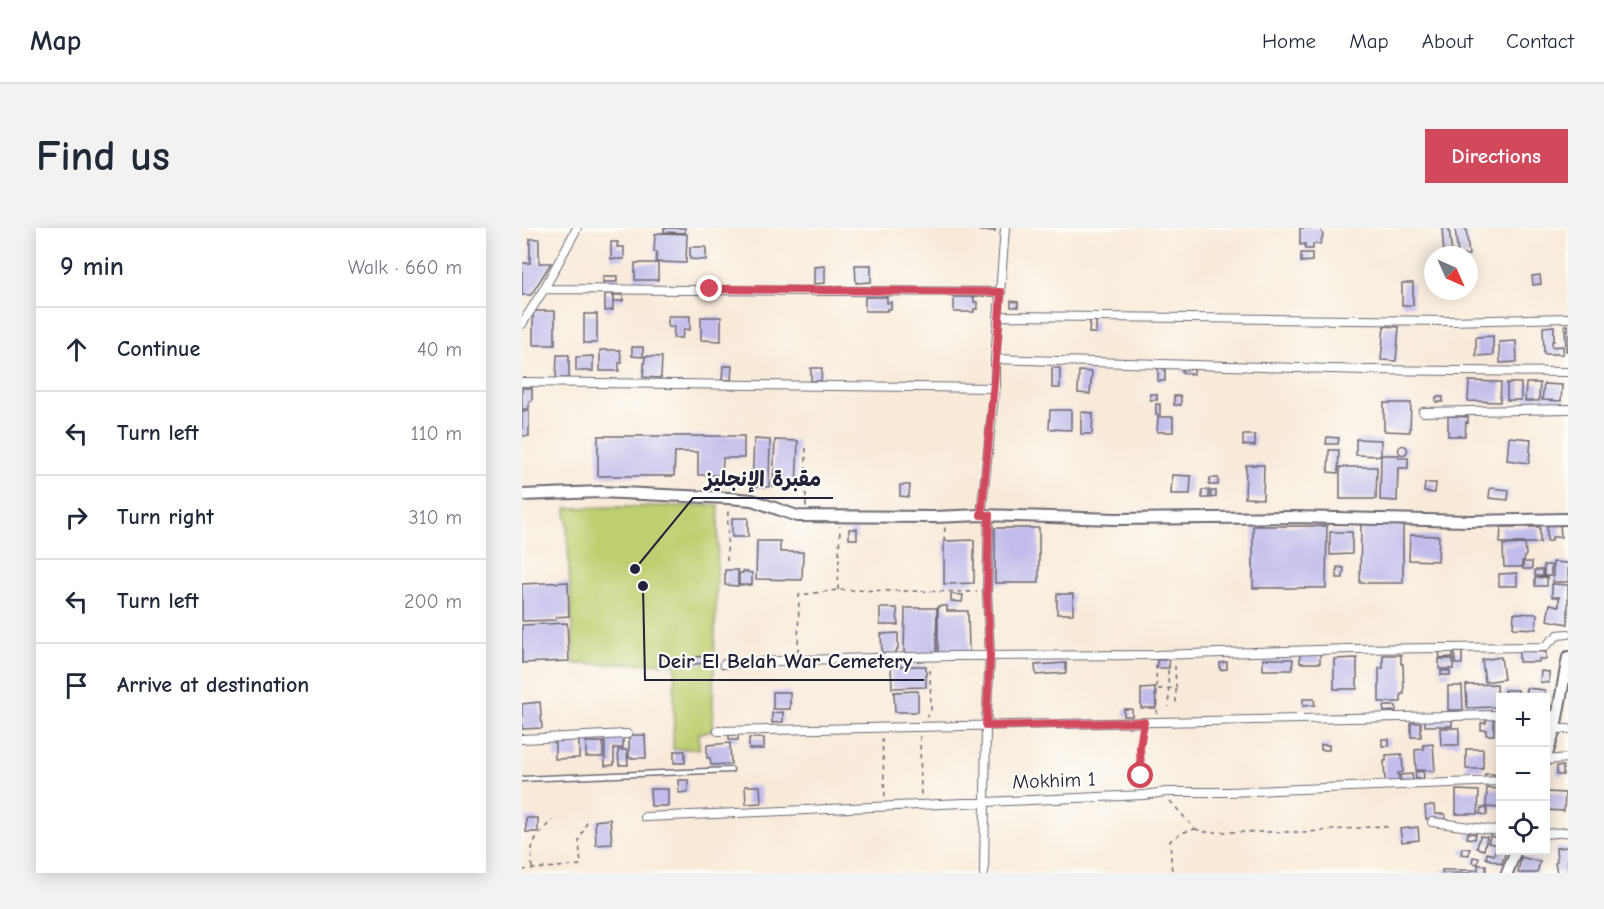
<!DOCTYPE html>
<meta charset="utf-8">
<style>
:root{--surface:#fff;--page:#f2f2f3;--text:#1f2937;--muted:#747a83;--line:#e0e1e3;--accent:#d1495b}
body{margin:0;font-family:"Comic Neue","Playpen Sans Arabic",sans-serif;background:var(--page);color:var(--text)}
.controls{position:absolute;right:18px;bottom:18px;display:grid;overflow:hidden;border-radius:0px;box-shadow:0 3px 15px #0003}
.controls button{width:54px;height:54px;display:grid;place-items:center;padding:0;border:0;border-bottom:2px solid var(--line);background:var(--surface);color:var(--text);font:30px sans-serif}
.compass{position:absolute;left:902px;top:18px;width:54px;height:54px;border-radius:50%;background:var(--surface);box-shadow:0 3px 15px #0003;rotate:135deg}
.stop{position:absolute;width:18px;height:18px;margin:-14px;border:4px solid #d1495b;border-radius:50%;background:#fff}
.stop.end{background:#d1495b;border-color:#fff;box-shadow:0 2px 6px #0008}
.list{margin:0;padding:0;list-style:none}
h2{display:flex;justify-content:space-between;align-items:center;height:78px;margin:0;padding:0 24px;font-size:26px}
h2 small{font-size:20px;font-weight:400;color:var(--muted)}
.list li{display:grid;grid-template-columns:39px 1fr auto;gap:18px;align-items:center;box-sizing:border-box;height:84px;padding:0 24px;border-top:2px solid var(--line)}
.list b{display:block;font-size:22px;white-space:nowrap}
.list em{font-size:20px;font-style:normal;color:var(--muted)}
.icon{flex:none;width:33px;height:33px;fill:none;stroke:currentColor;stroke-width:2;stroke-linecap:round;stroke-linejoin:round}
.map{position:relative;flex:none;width:1046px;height:645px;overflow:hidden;border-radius:0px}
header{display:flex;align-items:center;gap:36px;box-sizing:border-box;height:84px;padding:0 30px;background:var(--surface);border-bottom:2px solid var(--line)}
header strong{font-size:28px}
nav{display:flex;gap:33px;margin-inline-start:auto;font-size:21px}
.intro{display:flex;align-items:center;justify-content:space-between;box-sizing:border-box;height:144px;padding:0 36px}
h1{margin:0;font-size:42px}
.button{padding:15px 27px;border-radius:0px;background:var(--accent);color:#fff;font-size:21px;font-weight:700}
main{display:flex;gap:36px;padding:0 36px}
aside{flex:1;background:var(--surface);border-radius:0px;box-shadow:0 3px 15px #0003}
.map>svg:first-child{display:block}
.green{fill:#bfce70;stroke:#707856;stroke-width:1.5}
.building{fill:#c2bbeb}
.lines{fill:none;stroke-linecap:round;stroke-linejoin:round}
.service-casing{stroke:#6d6872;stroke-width:7}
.minor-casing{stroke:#6d6872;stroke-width:10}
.tertiary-casing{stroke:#6d6872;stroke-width:14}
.path{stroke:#6d6872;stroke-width:1.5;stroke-dasharray:4.5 4.5;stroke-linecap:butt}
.service{stroke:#fff;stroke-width:4}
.minor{stroke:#fff;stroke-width:8}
.tertiary{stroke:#fff;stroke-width:10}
.route{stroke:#d1495b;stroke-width:8}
.labels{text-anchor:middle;stroke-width:4.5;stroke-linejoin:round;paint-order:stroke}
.street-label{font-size:20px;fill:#22223b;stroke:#fdfcf7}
.leader{fill:none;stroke:#22223b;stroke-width:2}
.callout-dot{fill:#22223b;stroke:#fdfcf7;stroke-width:2}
.callout-label{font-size:21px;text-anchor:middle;font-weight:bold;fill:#22223b;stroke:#fdfcf7;stroke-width:4.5;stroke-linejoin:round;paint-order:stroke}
</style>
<header>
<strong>Map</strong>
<nav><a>Home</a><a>Map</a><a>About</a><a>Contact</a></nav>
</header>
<div class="intro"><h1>Find us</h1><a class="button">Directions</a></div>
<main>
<aside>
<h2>9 min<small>Walk · 660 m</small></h2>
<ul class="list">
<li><svg class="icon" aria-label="ahead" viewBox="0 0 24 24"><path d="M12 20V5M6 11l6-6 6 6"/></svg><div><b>Continue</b></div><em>40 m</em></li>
<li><svg class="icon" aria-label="left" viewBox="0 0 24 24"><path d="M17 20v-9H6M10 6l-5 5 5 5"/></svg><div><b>Turn left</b></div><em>110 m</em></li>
<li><svg class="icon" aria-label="right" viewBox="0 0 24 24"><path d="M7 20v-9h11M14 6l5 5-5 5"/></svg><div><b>Turn right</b></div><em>310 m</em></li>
<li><svg class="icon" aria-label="left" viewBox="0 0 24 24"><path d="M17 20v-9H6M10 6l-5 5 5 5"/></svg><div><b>Turn left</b></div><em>200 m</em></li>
<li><svg class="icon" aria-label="arrive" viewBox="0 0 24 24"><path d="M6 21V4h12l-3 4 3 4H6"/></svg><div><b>Arrive at destination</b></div></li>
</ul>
</aside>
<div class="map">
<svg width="1046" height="645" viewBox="0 0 1046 645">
<rect width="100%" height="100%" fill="#fdfcf7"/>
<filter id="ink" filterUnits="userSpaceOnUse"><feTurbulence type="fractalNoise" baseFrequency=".0167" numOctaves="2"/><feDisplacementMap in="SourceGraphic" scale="12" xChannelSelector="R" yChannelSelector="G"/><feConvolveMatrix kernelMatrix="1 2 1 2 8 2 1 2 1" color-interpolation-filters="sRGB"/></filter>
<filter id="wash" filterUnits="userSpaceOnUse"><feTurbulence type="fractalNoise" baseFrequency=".008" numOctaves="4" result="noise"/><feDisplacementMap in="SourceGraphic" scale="24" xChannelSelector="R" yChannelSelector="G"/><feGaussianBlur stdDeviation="1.35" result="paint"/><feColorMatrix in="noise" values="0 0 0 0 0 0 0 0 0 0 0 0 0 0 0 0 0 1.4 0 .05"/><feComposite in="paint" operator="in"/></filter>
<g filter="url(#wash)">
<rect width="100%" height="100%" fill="#f8ead9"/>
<!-- green -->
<path class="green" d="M197 277 190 503 177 505V521H151L153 435 52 436 44 280Z"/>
<g id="blocks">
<!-- building -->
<path class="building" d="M142 0H163V5L142 4Z
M458 0H473V3H458Z
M778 0H798L801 7 798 16H791V21H783V16L778 17Z
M920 0H927L930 27H922Z
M933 0H944L947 27H936Z
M139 5 165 6 164 35 134 34 135 24H132L133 6Z
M8 11H17V35H29L9 67H0V35H8Z
M89 14H96L95 19H102V31H89Z
M168 19H184V32L168 31Z
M779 25H790V33L779 34Z
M113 35H136V52H113Z
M333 37H349V54L334 55Z
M303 38V55L292 56V39Z
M1018 47 1019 56 1011 57 1010 48Z
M81 48H95V54H81Z
M880 55H891V77H880Z
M83 66H91V82L83 83Z
M92 67H101V73H92Z
M343 69H365V75L369 74V81H365V83H343Z
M432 69H452V74H455V81H452V84H432Z
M489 73 496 74V79H489Z
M11 83H33V117H11Z
M62 86H75V115H62Z
M146 88H168V102L162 101 160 110H151L152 99H146Z
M179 89H199V113L179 112Z
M568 93H574V105H567Z
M1043 97H1046V123H1044Z
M862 98 877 99 874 133 859 132Z
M1032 98V113H1030V119L1041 118V126H1022L1021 99Z
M971 108V127L954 128V109Z
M994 113 995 134 978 135 977 114Z
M110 119H121V129L110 128Z
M78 122H98L100 135H97V143H78Z
M35 127H47V150H34Z
M71 128V143H54V129Z
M123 128 140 129 139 150 121 149Z
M201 138H210L209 152H200Z
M289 140H300L299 153H289Z
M530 140H538V160H530Z
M636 140 643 141V153H636Z
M660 141H672V146L660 145Z
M557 143 570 144 568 166 556 165Z
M947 153 979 154 978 174 946 173Z
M985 155H999V172H985Z
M1004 155H1018L1017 173H1003Z
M1022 156 1040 157 1039 173 1020 172Z
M0 160H10V173H7V181H0Z
M628 166H635V172H628Z
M652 168H659V177H652Z
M914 169H921V174H914Z
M862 175H889L888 204 862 203Z
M634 176H638V187H634Z
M528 182H549V202L527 201Z
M0 183H7V208H0Z
M559 184 571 185 570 206H559Z
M926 188 946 189V195L944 194 943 208H926Z
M636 189H651V204H635Z
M721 207H733V218L721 217Z
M76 208H222V230H201L200 247H176V224H153L152 248H76Z
M805 209 817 210 816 216H804Z
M987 209 1009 211 1007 235 985 232Z
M232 211 248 212 247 259 230 258Z
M834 211 859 212V228L834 227Z
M253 212 276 213 274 259 251 258Z
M876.5 222a4.5 4.5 0 1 1 9 0a4.5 4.5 0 1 1-9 0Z
M807 222H817L816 245 806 244Z
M859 227H877V230H886V240H876L875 273 858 272Z
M724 237H742L741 271 723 270Z
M818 239H855L854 271H818Z
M650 247 669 248 668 266H649Z
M688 250H696V257H687Z
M903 255H914L913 265 902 264Z
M378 257H388L387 269 378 268Z
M968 260 987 262 986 272 967 270Z
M680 262H687V270H680Z
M689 263H694V269L689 270Z
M210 290H226V309H210Z
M1025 295H1038L1039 309H1030V313H1025Z
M839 296 881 297V355H838Z
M731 298H805L804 360H731Z
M979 299H1018V315H978Z
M473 300H517V355H473Z
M327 301H335V311H327Z
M808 304H830V326L808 327Z
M888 307 917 308 916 333 887 332Z
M452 312V355L422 356V313Z
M235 313H258V324H281L280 352 234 351Z
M1003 316 1004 326 1002 333H1000V339H982L981 317Z
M1001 334H1010V341H1001Z
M1031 334 1046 335V354H1031Z
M1022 337H1029V348H1022Z
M815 339 822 340 821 350H815Z
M203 342H216V358L203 357Z
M1013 342H1021V348H1013Z
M221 343 230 345V357H217V345H221Z
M995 345V358H977V346Z
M1025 349V358H1013V350Z
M46 354 47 388 34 389V392L0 393V356Z
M1030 356 1046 357V396L1025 392 1028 376 1037 378V369H1030Z
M429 366 441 367 440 374 429 373Z
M535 366H551V386H535Z
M416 378H425V383H446L447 425 416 426Z
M358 380H375L376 397H358Z
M383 380H415L414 426 382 425Z
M992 385 1015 386 1014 401 991 400Z
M45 395 47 433 0 435V397Z
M376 405V421L371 426 360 425 359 406Z
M917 423H931V429L918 430Z
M997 423 1024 424V431H1017V434H997Z
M933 424H940V436H933Z
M778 426H798V435H778Z
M861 427H879V436H881L882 466H879V474H857V440H861Z
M188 428V435L171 436V429Z
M979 429 982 451 963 454 960 432Z
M835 430V461H812V431Z
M741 431H771L770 442H741Z
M917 431H931V441H917Z
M635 432H647V440H635Z
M705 434V441L698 442V435Z
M544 435V445L514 447 513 437Z
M369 438H404V459L370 460Z
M919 443H928V447H919Z
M1019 443 1027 444V455L1018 454Z
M975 456 976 479 945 480 944 457Z
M926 458H940L941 482H926Z
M633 460 634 480H619V461Z
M1004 460 1023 462V469L1003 468Z
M982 462H996V470H982Z
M396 463V484H373L372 464Z
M251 464H268V481H251Z
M781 471H792L793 477 781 478Z
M18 474 20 500 0 501V476Z
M861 478H874V483L862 484Z
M602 481H610V488H602Z
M261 484V494L250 495V485Z
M964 489H972V507H964V502H959V495H964Z
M903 491H930V498H903Z
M889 495H899V509H889Z
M918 500H937V517H919Z
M107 507H123L124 530H107Z
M207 507H216V512H207Z
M83 508H101V520H92V537L83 538Z
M227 510H242V521H227Z
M57 511V530L33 531V512Z
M860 511H867V518H860Z
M64 514H81V529H64Z
M208 515 209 536 189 537 188 530H185V517Z
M911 516 913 543 894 542 893 522 902 521 901 517Z
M799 517H807V522H799Z
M944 521H961V541H944Z
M96 522H105L106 537H97Z
M152 523H163V535H152Z
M880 526 881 544 876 545 877 554 863 555 862 533H864V527Z
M1035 538H1041V547H1035Z
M901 543 902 550 894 551 893 544Z
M890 546 891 553 879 554 878 547Z
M963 546H972V551H963Z
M156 552H166V564L157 565Z
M223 558H238L239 575 224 576Z
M965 560 978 561V580L964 579Z
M128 561H146V578H129Z
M934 562 957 563 956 586H934Z
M1024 564 1043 565 1042 583 1023 582Z
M912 577 913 586H923V591H904L903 578Z
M959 580H965V587L958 586Z
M4 590H16V604H4Z
M88 591 90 616 74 617 73 593Z
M896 599 897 612 880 614 878 601Z
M946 605 954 606 953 611 945 610Z
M958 608 965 609 962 622 955 620Z
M968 608 978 611V622H984L980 636 964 630 965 625 972 627 975 617 966 615Z
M1046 619V644L1035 645 1033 635 1035 634 1034 620Z
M940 620 948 621 947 627 939 626Z
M951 629 957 630 956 636 950 635Z
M999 629 1018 634 1015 645H996Z
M956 637H964V645H920V642H956Z"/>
</g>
</g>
<g filter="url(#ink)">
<use href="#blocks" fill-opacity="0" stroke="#6d6872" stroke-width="1.5"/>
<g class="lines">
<!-- service casing -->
<g class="service-casing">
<path id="service" d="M0 551 209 542"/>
</g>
<!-- minor casing -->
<g class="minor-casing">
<path id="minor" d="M22 61 479 64
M477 88 927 93 1046 90
M0 96 22 61 55 0
M473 131 844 142 1046 144
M0 154 473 160
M901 184 1046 181
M459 287 473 160V131L483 0
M202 436 276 432 430 428 634 427 827 421 1022 419 1036 407 1046 406
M1023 487H1036
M1033 501H1046
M196 503 978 487
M0 511 105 506
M1024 532 1046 530
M123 589 622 567 644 564H707L978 553
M910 594 978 603
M1023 606 1046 604
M462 645 464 498 468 428 465 364 467 287"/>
</g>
<!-- tertiary casing -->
<g class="tertiary-casing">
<path id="tertiary" d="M0 267 78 264 206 270 230 272 275 288 412 289 459 287 594 291 771 289 947 293 1046 291
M1023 533 1033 501 1046 429
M985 645 994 622"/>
</g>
<!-- path -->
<path class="path" d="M284 220V279
M422 313 423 298
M205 333 206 280
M316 362 318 298
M276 424 277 367 316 362 455 364
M634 437 635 486
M646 442 647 479
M636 461 654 460 653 438
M654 461V479
M404 490 409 483 408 443 411 438
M621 504 618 519 621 559
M398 508 399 569
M360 510 363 571
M648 573 673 601 659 605 648 613 650 645
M673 601 683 604H785L860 598 870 600
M10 640C8 612 12 612 30 592
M0 642 59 637 57 613 65 594"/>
<!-- service -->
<use href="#service" class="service"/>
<!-- minor -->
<use href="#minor" class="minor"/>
<!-- tertiary -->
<use href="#tertiary" class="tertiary"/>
</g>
</g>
<g class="lines" filter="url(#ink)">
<!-- route -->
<path class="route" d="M188 61 479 64C474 139 467 213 459 287H467L465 364 468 428 464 498 622 494 618 519 619 548"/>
</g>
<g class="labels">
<!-- street labels -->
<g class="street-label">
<text transform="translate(532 552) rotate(-2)" y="7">Mokhim 1</text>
</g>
</g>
<!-- callouts -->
<path class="leader" d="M113 341L171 270H311M121 358L123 452H402"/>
<g class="callout-dot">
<circle cx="113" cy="341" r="6"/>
<circle cx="121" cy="358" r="6"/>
</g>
<g class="callout-label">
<text x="241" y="258">مقبرة الإنجليز</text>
<text x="263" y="440">Deir El Belah War Cemetery</text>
</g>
</svg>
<div class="controls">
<button>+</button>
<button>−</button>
<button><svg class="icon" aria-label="locate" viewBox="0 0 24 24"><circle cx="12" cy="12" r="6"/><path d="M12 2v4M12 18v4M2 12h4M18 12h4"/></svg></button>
</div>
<svg class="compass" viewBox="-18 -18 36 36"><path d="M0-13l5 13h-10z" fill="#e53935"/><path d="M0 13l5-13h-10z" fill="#747a83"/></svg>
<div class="stop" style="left:619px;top:548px"></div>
<div class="stop end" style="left:188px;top:61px"></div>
</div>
</main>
